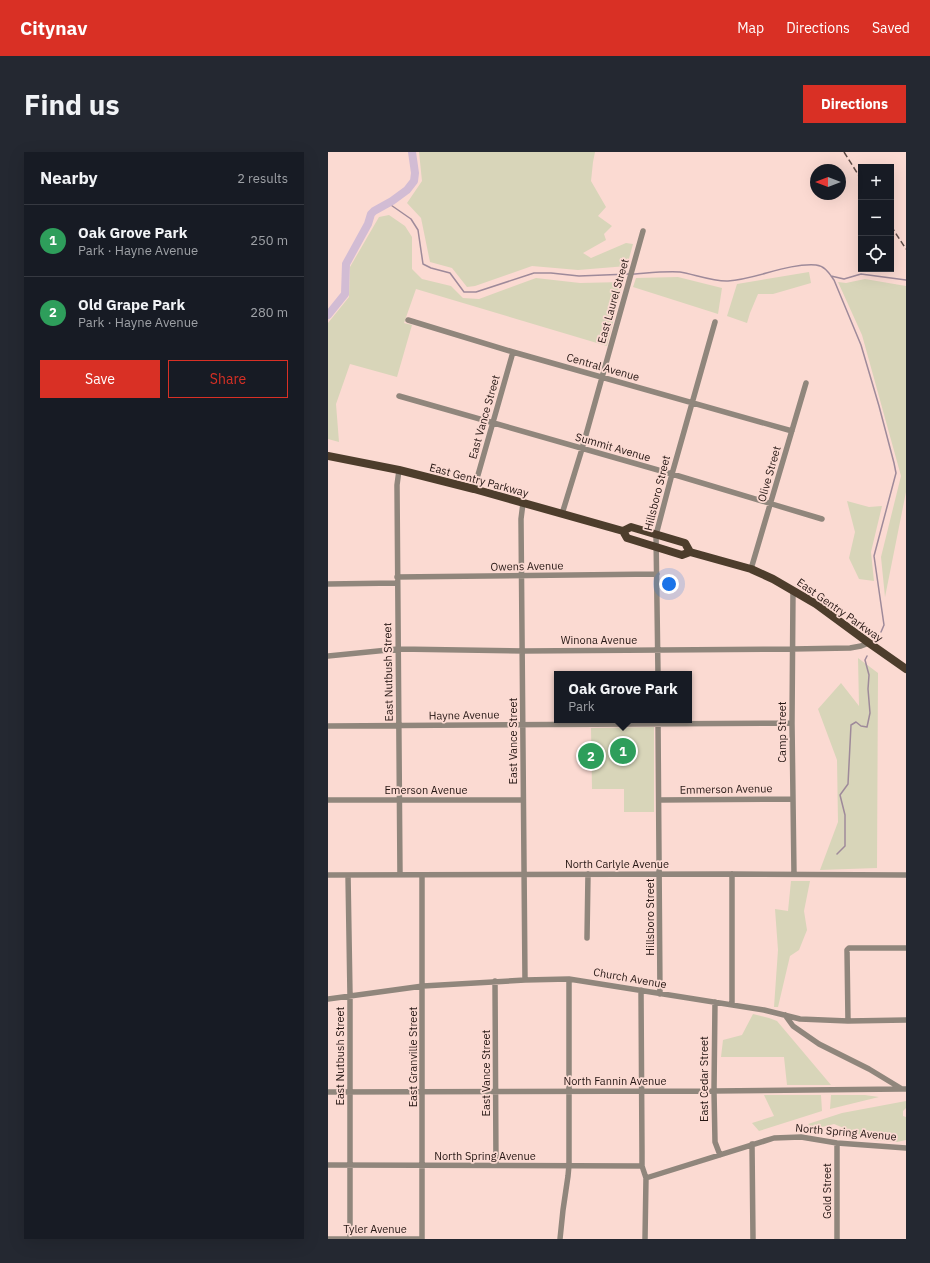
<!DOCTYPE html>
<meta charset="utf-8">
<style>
:root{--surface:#171b24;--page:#242831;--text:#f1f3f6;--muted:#9ea1a6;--line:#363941;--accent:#d93025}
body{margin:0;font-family:"IBM Plex Sans",sans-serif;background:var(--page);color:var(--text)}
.controls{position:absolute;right:12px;top:12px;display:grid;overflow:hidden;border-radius:0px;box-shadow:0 4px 16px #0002}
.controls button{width:36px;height:36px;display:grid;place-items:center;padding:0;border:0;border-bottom:1px solid var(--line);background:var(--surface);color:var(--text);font:20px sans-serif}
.compass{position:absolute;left:482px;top:12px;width:36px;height:36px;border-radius:50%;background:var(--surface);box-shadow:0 4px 16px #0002;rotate:270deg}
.you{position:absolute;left:341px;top:432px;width:14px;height:14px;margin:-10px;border:3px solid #fff;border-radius:50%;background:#1a73e8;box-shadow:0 0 0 6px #1a73e833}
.badge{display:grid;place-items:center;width:26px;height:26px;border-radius:50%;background:var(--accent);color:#fff;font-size:13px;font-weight:700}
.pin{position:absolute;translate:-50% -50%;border:2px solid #fff;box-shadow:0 1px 4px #0006}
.popup{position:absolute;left:226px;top:519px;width:138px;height:52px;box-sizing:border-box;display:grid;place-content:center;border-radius:0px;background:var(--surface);filter:drop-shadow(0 1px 3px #0005);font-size:13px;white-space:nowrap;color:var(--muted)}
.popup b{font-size:15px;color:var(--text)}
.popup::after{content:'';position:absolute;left:50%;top:100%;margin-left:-8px;border:8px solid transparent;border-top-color:var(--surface)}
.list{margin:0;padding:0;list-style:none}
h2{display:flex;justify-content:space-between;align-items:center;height:52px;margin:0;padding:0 16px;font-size:17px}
h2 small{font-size:13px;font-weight:400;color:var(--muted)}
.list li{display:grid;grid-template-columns:26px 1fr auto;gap:12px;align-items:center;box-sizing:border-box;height:72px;padding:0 16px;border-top:1px solid var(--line)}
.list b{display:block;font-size:15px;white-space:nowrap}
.list p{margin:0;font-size:13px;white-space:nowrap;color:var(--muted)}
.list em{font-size:13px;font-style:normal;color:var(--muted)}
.actions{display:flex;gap:8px;padding:12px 16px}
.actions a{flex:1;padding:9px 0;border:1px solid var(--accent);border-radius:0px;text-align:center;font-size:14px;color:var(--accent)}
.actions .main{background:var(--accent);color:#fff}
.icon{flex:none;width:22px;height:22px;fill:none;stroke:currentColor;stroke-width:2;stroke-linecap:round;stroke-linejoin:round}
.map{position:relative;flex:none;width:578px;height:1087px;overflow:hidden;border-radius:0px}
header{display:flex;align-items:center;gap:24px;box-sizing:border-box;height:56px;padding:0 20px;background:var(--accent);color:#fff}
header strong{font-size:19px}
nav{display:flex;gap:22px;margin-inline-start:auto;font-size:14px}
.intro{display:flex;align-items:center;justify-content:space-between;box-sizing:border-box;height:96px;padding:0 24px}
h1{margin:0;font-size:28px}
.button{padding:10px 18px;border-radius:0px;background:var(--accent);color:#fff;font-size:14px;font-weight:700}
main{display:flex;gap:24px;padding:0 24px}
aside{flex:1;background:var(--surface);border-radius:0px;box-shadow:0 4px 16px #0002}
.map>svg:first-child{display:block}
.green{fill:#d8d5b9}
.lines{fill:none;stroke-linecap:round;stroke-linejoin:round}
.stream{stroke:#9e8a9a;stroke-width:1.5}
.river{stroke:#d2bcd4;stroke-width:8}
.street{stroke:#90867c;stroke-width:5.5}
.primary{stroke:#4d3d2c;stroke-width:8}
.rail{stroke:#5d4a45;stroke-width:1.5;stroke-dasharray:6 3;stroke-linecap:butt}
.labels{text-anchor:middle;stroke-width:3.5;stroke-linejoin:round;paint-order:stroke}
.street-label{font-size:11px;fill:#261714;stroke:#fbdad2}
</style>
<header>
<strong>Citynav</strong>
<nav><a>Map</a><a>Directions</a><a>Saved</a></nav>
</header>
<div class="intro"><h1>Find us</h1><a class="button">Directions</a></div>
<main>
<aside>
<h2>Nearby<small>2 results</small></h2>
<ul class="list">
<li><span class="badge" style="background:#2e9e5b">1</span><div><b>Oak Grove Park</b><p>Park · Hayne Avenue</p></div><em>250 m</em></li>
<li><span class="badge" style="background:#2e9e5b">2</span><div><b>Old Grape Park</b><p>Park · Hayne Avenue</p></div><em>280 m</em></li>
</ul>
<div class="actions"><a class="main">Save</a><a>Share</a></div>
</aside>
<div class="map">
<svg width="578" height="1087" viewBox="0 0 578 1087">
<rect width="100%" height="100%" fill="#fbdad2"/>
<!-- green -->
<path class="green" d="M91 0H267L265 10 263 29 278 55 270 64 284 74 276 82 278 88 255 101 263 106 298 91 305 92 299 114 250 118 204 114 147 134 139 135 124 116 102 110 93 66 79 51 94 29Z
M61 63 77 74 84 85V117L94 127 123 134 135 146 151 147 208 126 252 131 295 130 279 194 88 137 76 171 84 173 69 225 22 212 8 252 11 290 0 287V171L21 145 22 115 51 65Z
M481 120 483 131 445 142H430L422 161 419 171 399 164 409 132Z
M350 125 394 136 390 162 305 135 308 126Z
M537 127 578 134V340L557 445 553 405 573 324 534 183 510 130 518 131Z
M519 349 541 355 554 354 543 400 546 429 531 427 521 406 527 380Z
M530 506 550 521 549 716 492 718 510 670 509 608 490 557 513 531 531 554Z
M326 575V660H296V637H264L263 576Z
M463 729H482L476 759 479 778 471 798 462 804 450 855H446L450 798 447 757 460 759Z
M425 862 441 866 449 869 503 933H459L456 905H393L395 888 414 883Z
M436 943H493L494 959 431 979 424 971 446 964Z
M503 943H537L551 945 502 957Z
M578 949V956L575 959V964L578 965V988L569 990 545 988 506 972 486 977 480 972 514 961Z"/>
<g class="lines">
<!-- stream -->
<path class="stream" d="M60 51 83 67 90 78 95 112 103 116 122 121 136 140H148L206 121H223L251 124 301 122
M305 122C320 121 337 119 352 120 365 122 387 130 400 129 429 127 459 111 488 113 497 114 501 121 506 128L533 193 551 254 566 311 568 321 546 404 556 473 553 480
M503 124 516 127 533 122 578 128
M509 702 517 694V663L512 643 520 632 523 573 528 570 533 574 539 575 542 561 540 537 541 523 537 508 539 504"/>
<!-- river -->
<path class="river" d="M0 163 17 142 18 112 40 72 43 62 46 59 64 49 79 38 86 29 87 21 84 0"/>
<!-- street -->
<path class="street" d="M80 168 185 200 464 279
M71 244 344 322 494 367
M71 318 69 333 72 723
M146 337 185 200
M195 351 193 367 197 828
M234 362 254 297 315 79
M423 417 478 231
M69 425 329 422
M0 432 69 431
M465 438 464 571 466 722
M0 504 70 497 195 499 464 497 522 496 533 494 541 491
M330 522 328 383 344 322 387 170
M330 568 332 842
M0 574 464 571
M0 648H195
M331 648 465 647
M404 722V853
M0 723 404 722 578 723
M20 723 22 843V1087
M259 786 260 722
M167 829 168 1013
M313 838 314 1000V1014L318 1026 317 1087
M0 847 95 834 197 828 241 827 436 858 472 867 520 869 578 868
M387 850 386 939 387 990 392 1003
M457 863 465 874 491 892 541 917 574 937H578
M520 869 519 798 521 796H578
M0 940 386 939 574 937
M424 992 425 1087
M0 1013 314 1014
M318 1026 446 986 473 985 509 991 578 996
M0 1087H93
M94 1087V723
M232 1087 235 1058 240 1024 241 1013V827
M509 1087V991"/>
<!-- primary -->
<path class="primary" d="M0 304 71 318 146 337 295 379 303 375 357 391 362 400
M295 379 299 386 354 403 362 400 423 417 445 427 488 452 541 491 578 517"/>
<!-- rail -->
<path class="rail" d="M516 0 533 27
M563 74 578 97"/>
</g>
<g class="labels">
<!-- street labels -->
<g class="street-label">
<text transform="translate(285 149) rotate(-74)" y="4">East Laurel Street</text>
<text transform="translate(275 215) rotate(16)" y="4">Central Avenue</text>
<text transform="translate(156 265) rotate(-74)" y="4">East Vance Street</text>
<text transform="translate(285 295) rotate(16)" y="4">Summit Avenue</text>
<text transform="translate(441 322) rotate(-74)" y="4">Olive Street</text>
<text transform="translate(151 328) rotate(15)" y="4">East Gentry Parkway</text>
<text transform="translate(329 341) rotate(-76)" y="4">Hillsboro Street</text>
<text transform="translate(199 414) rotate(-1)" y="4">Owens Avenue</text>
<text transform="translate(512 458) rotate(35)" y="4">East Gentry Parkway</text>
<text x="271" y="492">Winona Avenue</text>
<text transform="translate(60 520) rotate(-91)" y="4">East Nutbush Street</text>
<text transform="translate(136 563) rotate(-1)" y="4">Hayne Avenue</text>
<text transform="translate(454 580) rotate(-90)" y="4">Camp Street</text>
<text transform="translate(185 589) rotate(-90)" y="4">East Vance Street</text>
<text transform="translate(398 637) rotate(-1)" y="4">Emmerson Avenue</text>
<text x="98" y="642">Emerson Avenue</text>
<text x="289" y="716">North Carlyle Avenue</text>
<text transform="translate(322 765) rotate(-90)" y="4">Hillsboro Street</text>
<text transform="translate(302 826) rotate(10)" y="4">Church Avenue</text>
<text transform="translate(12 904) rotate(-90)" y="4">East Nutbush Street</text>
<text transform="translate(85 905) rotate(-90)" y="4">East Granville Street</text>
<text transform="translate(158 921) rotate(-90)" y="4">East Vance Street</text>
<text transform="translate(376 927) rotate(-90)" y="4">East Cedar Street</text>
<text x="287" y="933">North Fannin Avenue</text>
<text transform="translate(518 980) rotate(5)" y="4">North Spring Avenue</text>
<text x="157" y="1008">North Spring Avenue</text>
<text transform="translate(499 1039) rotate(-90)" y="4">Gold Street</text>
<text x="47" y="1081">Tyler Avenue</text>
</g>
</g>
</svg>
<div class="controls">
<button>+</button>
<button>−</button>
<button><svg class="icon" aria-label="locate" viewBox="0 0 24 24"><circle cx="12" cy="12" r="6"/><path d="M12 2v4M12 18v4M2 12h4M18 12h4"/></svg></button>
</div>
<svg class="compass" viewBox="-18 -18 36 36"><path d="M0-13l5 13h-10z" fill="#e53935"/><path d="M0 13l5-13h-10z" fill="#9ea1a6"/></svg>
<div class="you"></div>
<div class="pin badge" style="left:295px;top:599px;background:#2e9e5b">1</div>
<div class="popup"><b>Oak Grove Park</b>Park</div>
<div class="pin badge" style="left:263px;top:604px;background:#2e9e5b">2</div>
</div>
</main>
